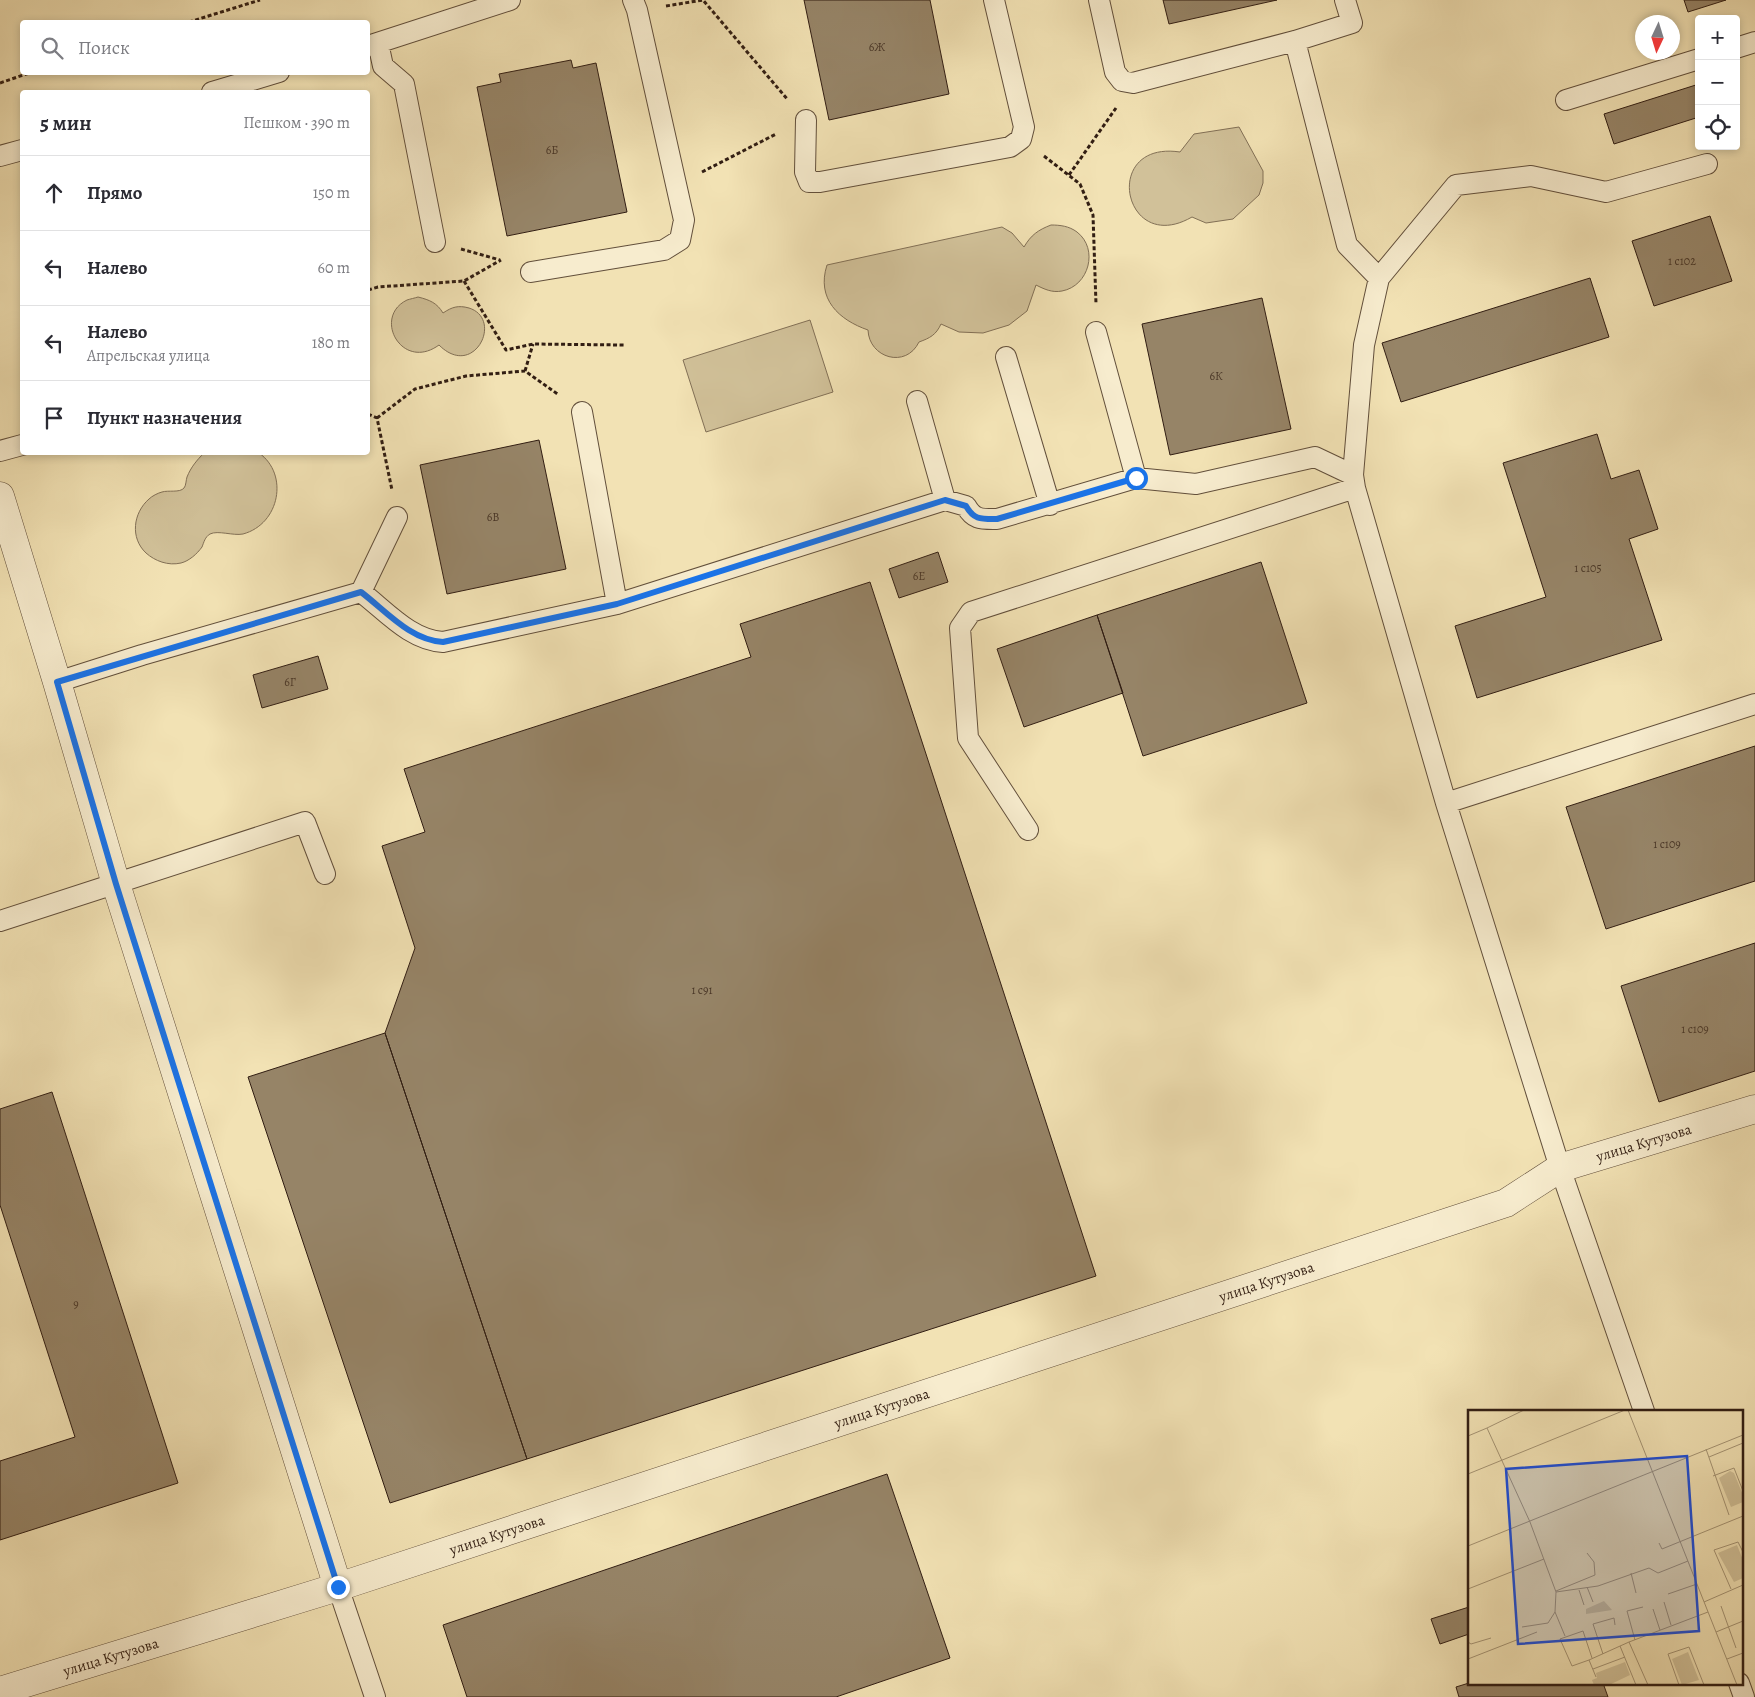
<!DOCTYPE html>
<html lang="ru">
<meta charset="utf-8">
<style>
:root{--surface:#fff;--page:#f7f7f7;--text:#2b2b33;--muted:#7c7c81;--line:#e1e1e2}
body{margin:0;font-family:Alegreya,serif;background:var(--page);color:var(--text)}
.controls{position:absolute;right:15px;top:15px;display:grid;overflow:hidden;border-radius:5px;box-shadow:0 2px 8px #0003}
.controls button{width:45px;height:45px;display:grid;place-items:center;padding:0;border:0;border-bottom:1px solid var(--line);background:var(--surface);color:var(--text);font:25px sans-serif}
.compass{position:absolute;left:1635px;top:15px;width:45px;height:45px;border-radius:50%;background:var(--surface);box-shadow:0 2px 8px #0003;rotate:184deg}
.stop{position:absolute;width:15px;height:15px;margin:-11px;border:4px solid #1a73e8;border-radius:50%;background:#fff}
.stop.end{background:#1a73e8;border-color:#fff;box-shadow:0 1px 5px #0008}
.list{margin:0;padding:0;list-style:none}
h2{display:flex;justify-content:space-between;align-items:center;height:65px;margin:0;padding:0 20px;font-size:21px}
h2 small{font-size:16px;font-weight:400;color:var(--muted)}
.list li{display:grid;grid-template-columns:32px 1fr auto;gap:15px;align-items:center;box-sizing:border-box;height:75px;padding:0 20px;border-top:1px solid var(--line)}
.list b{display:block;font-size:19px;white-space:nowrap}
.list p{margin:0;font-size:16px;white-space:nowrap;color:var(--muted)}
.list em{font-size:16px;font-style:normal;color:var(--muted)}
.icon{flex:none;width:28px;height:28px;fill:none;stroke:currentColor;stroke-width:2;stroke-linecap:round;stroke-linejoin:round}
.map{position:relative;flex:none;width:1755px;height:1697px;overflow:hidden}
.search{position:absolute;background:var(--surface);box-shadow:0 2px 8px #0003;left:20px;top:20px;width:350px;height:55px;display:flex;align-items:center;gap:12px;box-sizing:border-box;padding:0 18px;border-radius:5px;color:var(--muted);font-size:19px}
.panel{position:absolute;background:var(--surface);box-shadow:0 2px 8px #0003;left:20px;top:90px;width:350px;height:365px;border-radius:5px}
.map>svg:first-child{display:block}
.green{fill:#d1c199;stroke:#827056}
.building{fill:#968467;stroke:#321e13}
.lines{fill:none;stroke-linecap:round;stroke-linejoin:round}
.service-casing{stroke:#624f3b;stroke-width:22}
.minor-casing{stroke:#624f3b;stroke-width:29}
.path{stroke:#321e13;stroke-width:3;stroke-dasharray:4 2.5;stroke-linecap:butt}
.service{stroke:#f7ecce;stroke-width:20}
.minor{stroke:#f7ecce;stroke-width:28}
.route{stroke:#1a73e8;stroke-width:6}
.labels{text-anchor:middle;stroke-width:5;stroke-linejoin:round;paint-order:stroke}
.number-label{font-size:12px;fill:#4b3828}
.street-label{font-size:15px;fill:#321e13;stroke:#f7ecce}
.inset-road{fill:none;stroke:#a59474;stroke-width:1}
.view{fill:#1d4ed8;fill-opacity:0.15;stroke:#1d4ed8;stroke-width:2.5}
.inset-edge{fill:none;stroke:#321e13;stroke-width:2.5}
</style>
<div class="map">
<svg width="1755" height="1697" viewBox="0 0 1755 1697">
<rect width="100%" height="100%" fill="#f2e2b4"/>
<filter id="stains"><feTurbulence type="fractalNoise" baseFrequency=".004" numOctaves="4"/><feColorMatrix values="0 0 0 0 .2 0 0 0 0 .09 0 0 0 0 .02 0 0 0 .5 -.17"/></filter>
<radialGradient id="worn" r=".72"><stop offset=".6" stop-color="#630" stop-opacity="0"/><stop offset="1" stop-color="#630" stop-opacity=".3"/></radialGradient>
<!-- green -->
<path class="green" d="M1239 127 1263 171V183L1259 195 1233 219 1206 223 1192 217C1123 257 1100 140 1180 152L1194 134Z
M1051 225C1060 225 1069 226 1077 232 1099 249 1089 286 1062 291 1052 293 1044 289 1036 285L1027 311 1009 325 983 333 959 332 941 324C936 335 930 338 919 342 906 369 869 358 868 330 839 320 816 299 827 265L1002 227 1012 233 1024 247C1031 235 1038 230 1051 225Z
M418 297C430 300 437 303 443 313 452 307 458 305 469 308 504 319 474 380 439 345 402 372 372 317 407 300 410 299 415 298 418 297Z
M810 320 833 392 706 432 683 360Z
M204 453H259C289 474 280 524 243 534 233 536 218 530 210 534 205 537 204 542 202 547 197 554 189 561 181 563 168 566 155 561 146 553 130 538 133 513 149 499 152 496 158 493 162 492 168 490 180 493 184 488 186 486 186 480 187 477 191 467 197 460 204 453Z"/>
<!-- building -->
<path class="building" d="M804 0H930L949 94 829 120Z
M1163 0H1277L1169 24Z
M1684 0H1726L1688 12Z
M571 60 573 68 596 63 627 212 507 236 477 87 501 82 499 74Z
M1699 84V117L1614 144 1604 114Z
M1710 216 1732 281 1654 306 1632 241Z
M1590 278 1609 337 1401 402 1382 343Z
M1262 298 1291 429 1170 455 1142 324Z
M1597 434 1611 479 1639 470 1658 529 1629 539 1662 640 1477 698 1455 626 1546 597 1503 463Z
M539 440 566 569 447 594 420 465Z
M938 552 948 582 899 598 889 569Z
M1261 562 1307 703 1143 756 1097 615Z
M870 582 1096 1276 527 1459 385 1033 415 948 382 846 425 832 404 769 751 657 740 624Z
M1097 615 1123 693 1024 727 997 649Z
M318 656 328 689 262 708 253 675Z
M1755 746V881L1606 929 1566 807Z
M1755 943V1071L1659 1102 1621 986Z
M385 1033 527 1459 390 1503 248 1077Z
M52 1092 178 1483 0 1540V1461L75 1437 0 1205V1109Z
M887 1474 950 1658 836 1697H467L443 1625Z
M1469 1607V1634L1440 1644 1431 1619Z
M1469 1683H1603L1608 1697H1459L1456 1687Z"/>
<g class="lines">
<!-- service casing -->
<g class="service-casing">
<path id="service" d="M1099 0 1115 72 1122 81 1133 83 1295 41 1352 23 1345 0
M1295 41 1347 245 1379 278
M378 43 383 66 404 84 435 242
M368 46 510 0
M1736 48 1755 42
M212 92 279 72
M1566 100 1699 59
M806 120 805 172 809 182H820L1010 147 1021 139 1024 127 994 0
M0 156 22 150
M531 272 664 250 680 240 684 220 637 10 633 0
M1096 332 1136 478
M1006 357 1050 505
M917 401 945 500
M582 412 617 604
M0 451 22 445
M361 592 397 517
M57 682 142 655 361 592C386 611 410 640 443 642L617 604 945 500 966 506C974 520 981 519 997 519L1136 478 1196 484 1315 457 1353 475
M1446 803 1755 704
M1028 830 968 738 960 628 971 612 1355 488
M0 921 305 822 325 874
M1644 1411 1560 1168 1446 803 1355 488 1353 475 1364 345 1379 278 1456 185 1531 176 1606 192 1707 164
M338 1587 375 1697
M1739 1683 1744 1697"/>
</g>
<!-- minor casing -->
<g class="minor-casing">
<g id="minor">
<path d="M0 496 57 682 116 884 338 1587"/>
<path id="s1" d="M0 1691 338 1587 1506 1203 1560 1168 1755 1109"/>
</g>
</g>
<!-- path -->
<path class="path" d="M666 6 703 0 788 100
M189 22 260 0
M0 83 32 72
M1044 156 1080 184 1093 215 1096 304
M702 172 776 134
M1069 175 1116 108
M461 249 500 260
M464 281 506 350 533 344 624 345
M368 290 378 287 464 281 501 260
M525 371 533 344
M368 414 377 418 392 490
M377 418 415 389 466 376 525 371 559 395"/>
<!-- service -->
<use href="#service" class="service"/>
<!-- minor -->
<use href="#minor" class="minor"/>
</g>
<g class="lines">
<!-- route -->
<path class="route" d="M338 1587 116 884 57 682 361 592C386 611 410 640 443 642L617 604 945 500 966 506C974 520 981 519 997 519L1136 478"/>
</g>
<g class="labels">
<!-- number labels -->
<g class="number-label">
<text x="877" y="51">6Ж</text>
<text x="552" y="154">6Б</text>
<text x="1682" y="265">1 с102</text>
<text x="1216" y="380">6К</text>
<text x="493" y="521">6В</text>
<text x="1588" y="572">1 с105</text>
<text x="919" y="580">6Е</text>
<text x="290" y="686">6Г</text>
<text x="1667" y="848">1 с109</text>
<text x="702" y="994">1 с91</text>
<text x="1695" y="1033">1 с109</text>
<text x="76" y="1308">9</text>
</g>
<!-- street labels -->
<g class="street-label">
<text dy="5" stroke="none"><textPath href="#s1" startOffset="1735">улица Кутузова</textPath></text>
<text dy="5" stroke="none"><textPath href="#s1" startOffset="1331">улица Кутузова</textPath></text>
<text dy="5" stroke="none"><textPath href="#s1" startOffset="926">улица Кутузова</textPath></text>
<text dy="5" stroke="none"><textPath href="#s1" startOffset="521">улица Кутузова</textPath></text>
<text dy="5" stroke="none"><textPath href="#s1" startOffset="116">улица Кутузова</textPath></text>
</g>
</g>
<!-- overview -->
<g transform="translate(1468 1410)">
<rect width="275" height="275" fill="#f2e2b4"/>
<path d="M262 61 266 63 275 85V92L263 97 251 68ZM269 135 275 150V168L266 172 250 143ZM136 191 144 200 118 204V199ZM220 242 231 270 214 275 204 249ZM157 252 162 265 141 275H126L124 270 129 268 128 263Z" fill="#d1c199"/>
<path class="inset-road" d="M160 0 269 275M0 26 19 18M238 39 261 105M241 47 275 33M0 64 157 0M245 66 266 58 275 81M191 133 194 139 275 106M0 136 275 25M163 163 168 183M119 177 125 192M0 179 76 149M263 179 246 140 270 132 275 142M111 180 116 195M88 181 127 165 126 152 119 143M88 182 130 176 181 158 190 163 220 151M200 184 229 174M196 192 203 215M236 192 275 175M253 196 268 238M185 199 192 220M87 202 97 226M54 217 80 213 87 202 88 182 62 112 19 18 56 0M248 222 275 211M167 230 159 201 175 197M0 232 3 234 23 228M152 236 168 275M135 244 125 214 146 208 147 215M124 248 115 221 92 229 104 256 121 250 161 232M0 249 69 222M259 249 275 243M121 250 128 267M125 259 157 247M180 275 161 232 240 202M211 275 200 244 221 237 236 275"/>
<path class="view" d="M219 46 231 221 50 234 38 59Z"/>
<rect width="275" height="275" class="inset-edge"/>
</g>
<rect width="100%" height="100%" filter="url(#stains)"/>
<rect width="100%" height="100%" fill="url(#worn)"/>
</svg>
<div class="controls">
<button>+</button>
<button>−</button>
<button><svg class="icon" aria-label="locate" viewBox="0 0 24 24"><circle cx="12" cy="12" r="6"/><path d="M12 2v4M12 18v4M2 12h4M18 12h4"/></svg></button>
</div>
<svg class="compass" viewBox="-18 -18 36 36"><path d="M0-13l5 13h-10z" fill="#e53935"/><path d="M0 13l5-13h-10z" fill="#7c7c81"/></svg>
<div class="stop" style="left:1136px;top:478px"></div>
<div class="stop end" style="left:338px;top:1587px"></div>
<div class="search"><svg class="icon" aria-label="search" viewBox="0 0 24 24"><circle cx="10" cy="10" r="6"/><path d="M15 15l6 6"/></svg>Поиск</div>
<section class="panel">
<h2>5 мин<small>Пешком · 390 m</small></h2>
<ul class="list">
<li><svg class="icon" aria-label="ahead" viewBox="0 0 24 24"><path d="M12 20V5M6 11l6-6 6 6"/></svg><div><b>Прямо</b></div><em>150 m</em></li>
<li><svg class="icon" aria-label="left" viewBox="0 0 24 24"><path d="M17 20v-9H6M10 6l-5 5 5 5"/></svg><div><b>Налево</b></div><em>60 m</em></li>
<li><svg class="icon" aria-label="left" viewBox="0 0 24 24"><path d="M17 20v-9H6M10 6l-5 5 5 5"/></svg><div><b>Налево</b><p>Апрельская улица</p></div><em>180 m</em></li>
<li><svg class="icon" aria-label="arrive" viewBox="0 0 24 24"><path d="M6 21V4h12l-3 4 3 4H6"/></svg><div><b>Пункт назначения</b></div></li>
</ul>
</section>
</div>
